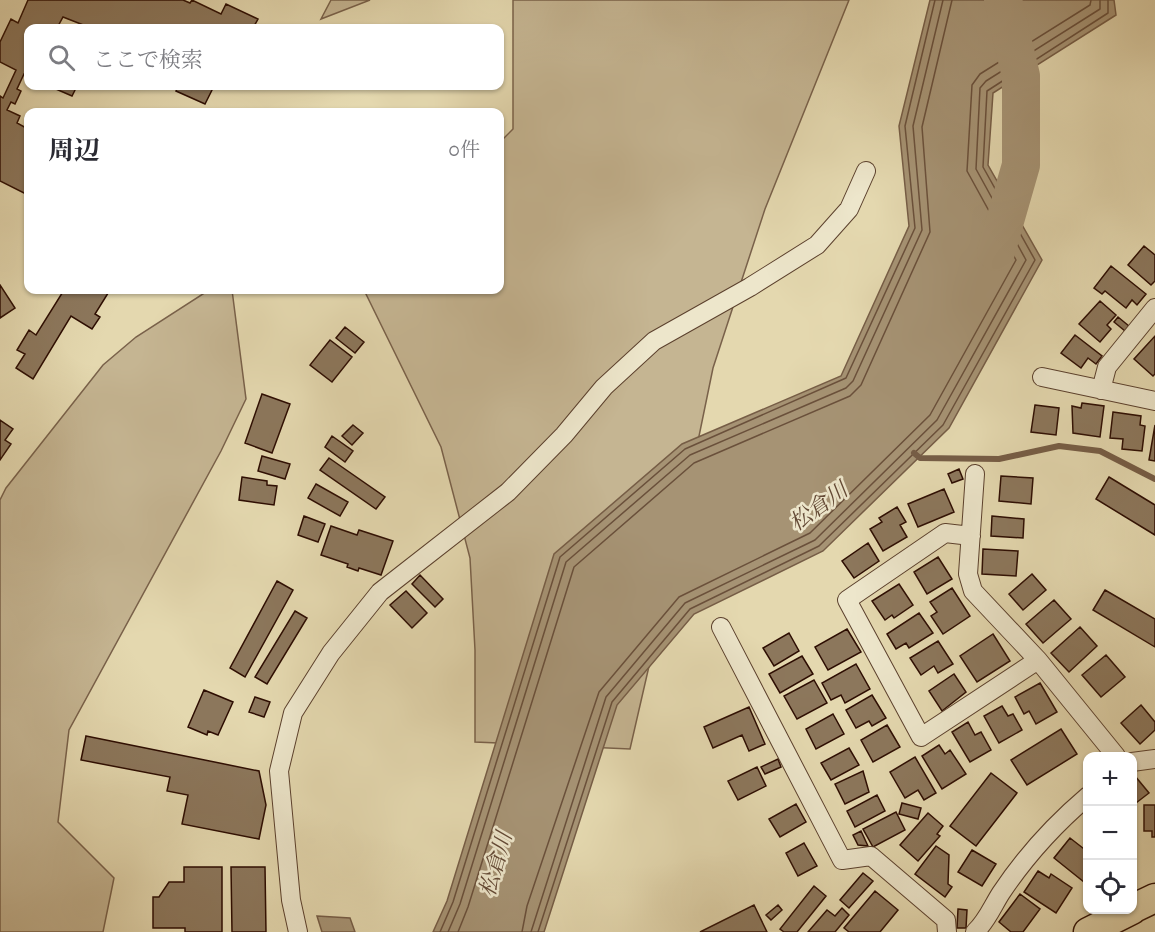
<!DOCTYPE html>
<html lang="ja">
<meta charset="utf-8">
<style>
:root{--surface:#fff;--page:#f7f7f7;--text:#2b2b33;--muted:#7c7c81;--line:#e1e1e2}
body{margin:0;font-family:"IM FELL Great Primer","Noto Serif JP",serif;background:var(--page);color:var(--text)}
.controls{position:absolute;right:18px;bottom:18px;display:grid;overflow:hidden;border-radius:12px;box-shadow:0 2px 4px #0004}
.controls button{width:54px;height:54px;display:grid;place-items:center;padding:0;border:0;border-bottom:2px solid var(--line);background:var(--surface);color:var(--text);font:30px sans-serif}
.list{margin:0;padding:0;list-style:none}
h2{display:flex;justify-content:space-between;align-items:center;height:78px;margin:0;padding:0 24px;font-size:26px}
h2 small{font-size:20px;font-weight:400;color:var(--muted)}
.icon{flex:none;width:33px;height:33px;fill:none;stroke:currentColor;stroke-width:2;stroke-linecap:round;stroke-linejoin:round}
.map{position:relative;flex:none;width:1155px;height:932px;overflow:hidden}
.search{position:absolute;background:var(--surface);box-shadow:0 2px 4px #0004;left:24px;top:24px;width:480px;height:66px;display:flex;align-items:center;gap:15px;box-sizing:border-box;padding:0 21px;border-radius:12px;color:var(--muted);font-size:22px}
.panel{position:absolute;background:var(--surface);box-shadow:0 2px 4px #0004;left:24px;top:108px;width:480px;height:186px;border-radius:12px}
.map>svg:first-child{display:block}
.green{fill:#c5b592;stroke:#79614a;stroke-width:1.5}
.water{fill:#a69374;stroke:#765d46;stroke-width:1.5}
.lines{fill:none;stroke-linecap:round;stroke-linejoin:round}
.shore{stroke:#6a503b;stroke-width:1.5}
.stream{stroke:#765d46;stroke-width:6}
.river{stroke:#a69374;stroke-width:38}
.building{fill:#8c775c;stroke:#2d0d02;stroke-width:1.5}
.street-casing{stroke:#5b402d;stroke-width:20}
.primary-casing{stroke:#2d0d02;stroke-width:31}
.street{stroke:#ede6cb;stroke-width:18}
.primary{stroke:#e4d8af;stroke-width:28}
.labels{text-anchor:middle;stroke-width:5;stroke-linejoin:round;paint-order:stroke}
.water-label{font-size:22px;font-style:italic;fill:#634935;stroke:#ede6cb}
</style>
<div class="map">
<svg width="1155" height="932" viewBox="0 0 1155 932">
<rect width="100%" height="100%" fill="#e4d8af"/>
<filter id="stains"><feTurbulence type="fractalNoise" baseFrequency=".00333" numOctaves="4"/><feColorMatrix values="0 0 0 0 .2 0 0 0 0 .09 0 0 0 0 .02 0 0 0 .5 -.17"/></filter>
<radialGradient id="worn" r=".72"><stop offset=".6" stop-color="#630" stop-opacity="0"/><stop offset="1" stop-color="#630" stop-opacity=".3"/></radialGradient>
<!-- green -->
<path class="green" d="M331 0H370L321 19Z
M513 0H849L765 209 713 368 675 553 630 749 475 742V650L470 558 441 447 364 290H500V142L513 129Z
M209 290H232L246 399 221 451 69 730 58 822 114 878 103 932H0V500L6 488 103 365 136 337Z"/>
<!-- water -->
<path class="water" d="M930 0H1114L1116 15 993 93 988 165 1042 260 949 428 823 551 694 614 617 705 544 932H433L447 901 554 554 682 444 841 376 909 226 899 126Z
M317 916 350 918 355 932H322Z"/>
<g class="lines">
<!-- shore -->
<path class="shore" d="M440 932 453 902 560 557 685 449 846 378 915 228 905 126 935 0
M448 932 460 904 566 562 690 455 846 388 853 381 922 230 913 126 943 0
M458 932 468 907 574 567 694 463 850 396 861 385 930 232 922 127 952 0
M522 932 527 906 599 692 679 597 810 533 930 415 1016 260 967 171 972 85 980 74 1090 5 1091 0
M531 932 606 697 685 603 815 540 937 420 1026 260 976 169 980 88 986 81 1100 9V0
M538 932 612 702 690 609 819 546 943 425 1035 260 983 167 987 91 1108 13V0"/>
<!-- stream -->
<path class="stream" d="M914 453 920 458 999 459 1059 446 1100 451 1155 479"/>
<!-- river -->
<path class="river" d="M996 252 1021 165V76L1003 0"/>
</g>
<!-- building -->
<path class="building" d="M28 0H183L190 3 192 0 221 14 226 4 258 19 253 28H91L63 17 57 28H28V76L24 74 17 89 21 91 15 104 11 102 7 110 20 116 17 123 28 129V195L0 181V96L3 98 16 70 0 62V42L11 19 18 23Z
M49 86H77L72 96Z
M178 86H214L205 104 176 91Z
M1144 246 1155 255V281L1151 285 1128 265Z
M1111 266 1146 294 1137 305 1132 300 1126 308 1105 291 1102 294 1094 288Z
M0 285 15 308 0 318Z
M64 290H110L95 314 100 317 92 329 71 316 33 379 16 368 25 354 17 350 29 330 36 335Z
M1100 301 1116 315 1107 325 1111 329 1100 342 1079 324Z
M1118 317 1129 326 1125 331 1114 322Z
M345 327 364 342 355 353 336 338Z
M1075 335 1102 356 1096 364 1088 358 1081 368 1061 353Z
M1155 336V374L1153 376 1134 359Z
M330 340 352 357 332 382 310 365Z
M262 394 290 404 272 453 245 443Z
M1082 403 1104 406 1100 437 1073 433 1072 406 1081 408Z
M1035 405 1059 408 1056 435 1031 432Z
M1113 412 1141 416 1140 425 1145 426 1142 451 1122 449 1123 439 1110 438Z
M0 420 13 429 5 440 11 444 0 460Z
M353 425 363 433 352 445 342 436Z
M1155 425V461L1149 460Z
M332 436 353 451 345 462 325 447Z
M262 456 290 464 285 479 258 471Z
M329 458 385 497 376 509 320 470Z
M959 469 963 479 952 483 948 474Z
M1001 476 1033 478 1031 504 999 501Z
M242 477 267 481V485L277 486 274 505 239 500Z
M1109 477 1155 505V535L1096 499Z
M316 484 348 502 340 516 308 498Z
M944 489 954 512 918 527 908 504Z
M897 507 906 522 900 525 907 537 883 551 870 529 882 522 879 518Z
M304 516 325 524 318 542 298 535Z
M992 516 1024 519 1023 538 991 536Z
M331 526 357 535 359 530 393 541 381 575 359 568 358 571 347 567 348 564 321 555Z
M868 543 879 561 854 578 842 561Z
M983 549 1018 551 1016 576 982 574Z
M938 557 952 579 927 594 914 572Z
M1032 574 1046 590 1023 610 1009 594Z
M420 575 443 599 435 607 412 584Z
M277 581 293 590 245 677 230 668Z
M899 584 913 605 894 618 892 615 885 620 872 601Z
M952 588 970 616 943 634 931 616 937 612 930 602Z
M1105 590 1155 619V647L1093 610Z
M406 591 427 613 412 628 390 605Z
M1054 600 1071 619 1043 643 1026 624Z
M295 611 307 618 267 684 255 677Z
M919 613 933 633 909 648 906 643 896 649 887 634Z
M1080 627 1097 646 1069 672 1051 653Z
M847 629 861 652 828 670 815 647Z
M789 633 799 651 774 666 763 648Z
M993 634 1010 661 977 682 960 656Z
M938 641 953 664 938 673 934 666 921 675 910 658Z
M1106 655 1125 677 1101 697 1082 675Z
M802 656 813 674 780 693 769 674Z
M856 664 870 689 845 703 841 695 831 700 822 683Z
M954 674 966 692 942 711 929 691Z
M814 680 827 703 797 719 784 696Z
M1040 683 1057 712 1036 724 1029 711 1024 714 1015 697Z
M204 690 233 702 218 735 208 731 207 735 188 727Z
M872 695 886 718 872 726 869 721 856 728 846 710Z
M255 697 270 702 264 717 249 712Z
M1141 705 1155 722V730L1140 744 1121 723Z
M1002 706 1008 716 1013 714 1022 730 999 743 984 716Z
M749 707 765 744 749 751 742 735 713 748 704 727Z
M833 714 844 734 816 749 806 729Z
M968 722 975 735 981 732 991 750 970 762 952 732Z
M887 725 900 747 873 762 861 740Z
M1061 729 1077 754 1027 785 1011 760Z
M86 736 259 771 266 805 259 839 182 824 188 795 167 791 170 777 81 760Z
M939 745 945 754 950 750 966 774 942 789 922 756Z
M849 748 859 765 831 780 821 763Z
M915 757 936 793 924 800 918 790 905 798 890 772Z
M778 759 781 767 765 774 761 767Z
M757 767 766 786 738 800 728 781Z
M863 771 869 792 845 804 835 784Z
M991 773 1017 793 976 846 950 826Z
M1135 776 1149 793 1132 806V778Z
M877 795 885 811 855 827 847 811Z
M902 803 921 808 918 819 899 814Z
M796 804 806 822 780 837 769 819Z
M1144 805H1155V837H1152V831H1144Z
M896 812 905 830 873 847 863 829Z
M928 813 943 826 937 834 940 836 918 861 900 845Z
M861 831 868 846 858 845 853 835Z
M1070 838 1088 852V878L1084 882 1054 858Z
M804 843 817 866 798 876 786 853Z
M936 846 949 855 948 884 952 887 945 897 915 874Z
M972 850 996 864 982 886 958 872Z
M184 867H222V932H185V928H153V897H159L169 882H184Z
M231 867H265L266 932H232Z
M1038 871 1049 878 1051 874 1072 888 1056 913 1024 892Z
M863 873 873 881 849 908 840 900Z
M814 886 826 896 797 932H784L780 929Z
M875 891 898 910 880 932H849L844 928Z
M1020 894 1040 909 1023 932H1011L999 922Z
M754 905 767 932H700Z
M778 905 782 910 771 920 766 915Z
M842 908 849 915 835 932H808L827 910 835 916Z
M958 909 967 910 966 928H957Z"/>
<g class="lines">
<!-- street casing -->
<g class="street-casing">
<path id="street" d="M1042 377 1155 401
M1101 390 1107 367 1155 308
M975 474 968 574 973 591 1038 660 1116 756
M971 536 945 533 847 600 921 737 1038 660
M721 627 842 860 871 856 946 920 947 932
M1132 762 1155 759
M298 932 291 900 279 771 293 713 331 653 380 592 508 492 564 435 604 387 654 341 750 287 817 245 849 209 866 171
M975 932C987 921 992 907 1001 893 1025 857 1055 824 1088 796"/>
</g>
<!-- primary casing -->
<g class="primary-casing">
<path id="primary" d="M1132 909 1155 898
M1088 932 1132 910"/>
</g>
<!-- street -->
<use href="#street" class="street"/>
<!-- primary -->
<use href="#primary" class="primary"/>
</g>
<g class="labels">
<!-- water labels -->
<g class="water-label">
<text transform="translate(818 506) rotate(-36)" y="8">松倉川</text>
<text transform="translate(495 864) rotate(-74)" y="8">松倉川</text>
</g>
</g>
<rect width="100%" height="100%" filter="url(#stains)"/>
<rect width="100%" height="100%" fill="url(#worn)"/>
</svg>
<div class="controls">
<button>+</button>
<button>−</button>
<button><svg class="icon" aria-label="locate" viewBox="0 0 24 24"><circle cx="12" cy="12" r="6"/><path d="M12 2v4M12 18v4M2 12h4M18 12h4"/></svg></button>
</div>
<div class="search"><svg class="icon" aria-label="search" viewBox="0 0 24 24"><circle cx="10" cy="10" r="6"/><path d="M15 15l6 6"/></svg>ここで検索</div>
<section class="panel">
<h2>周辺<small>0件</small></h2>
<ul class="list">
</ul>
</section>
</div>
